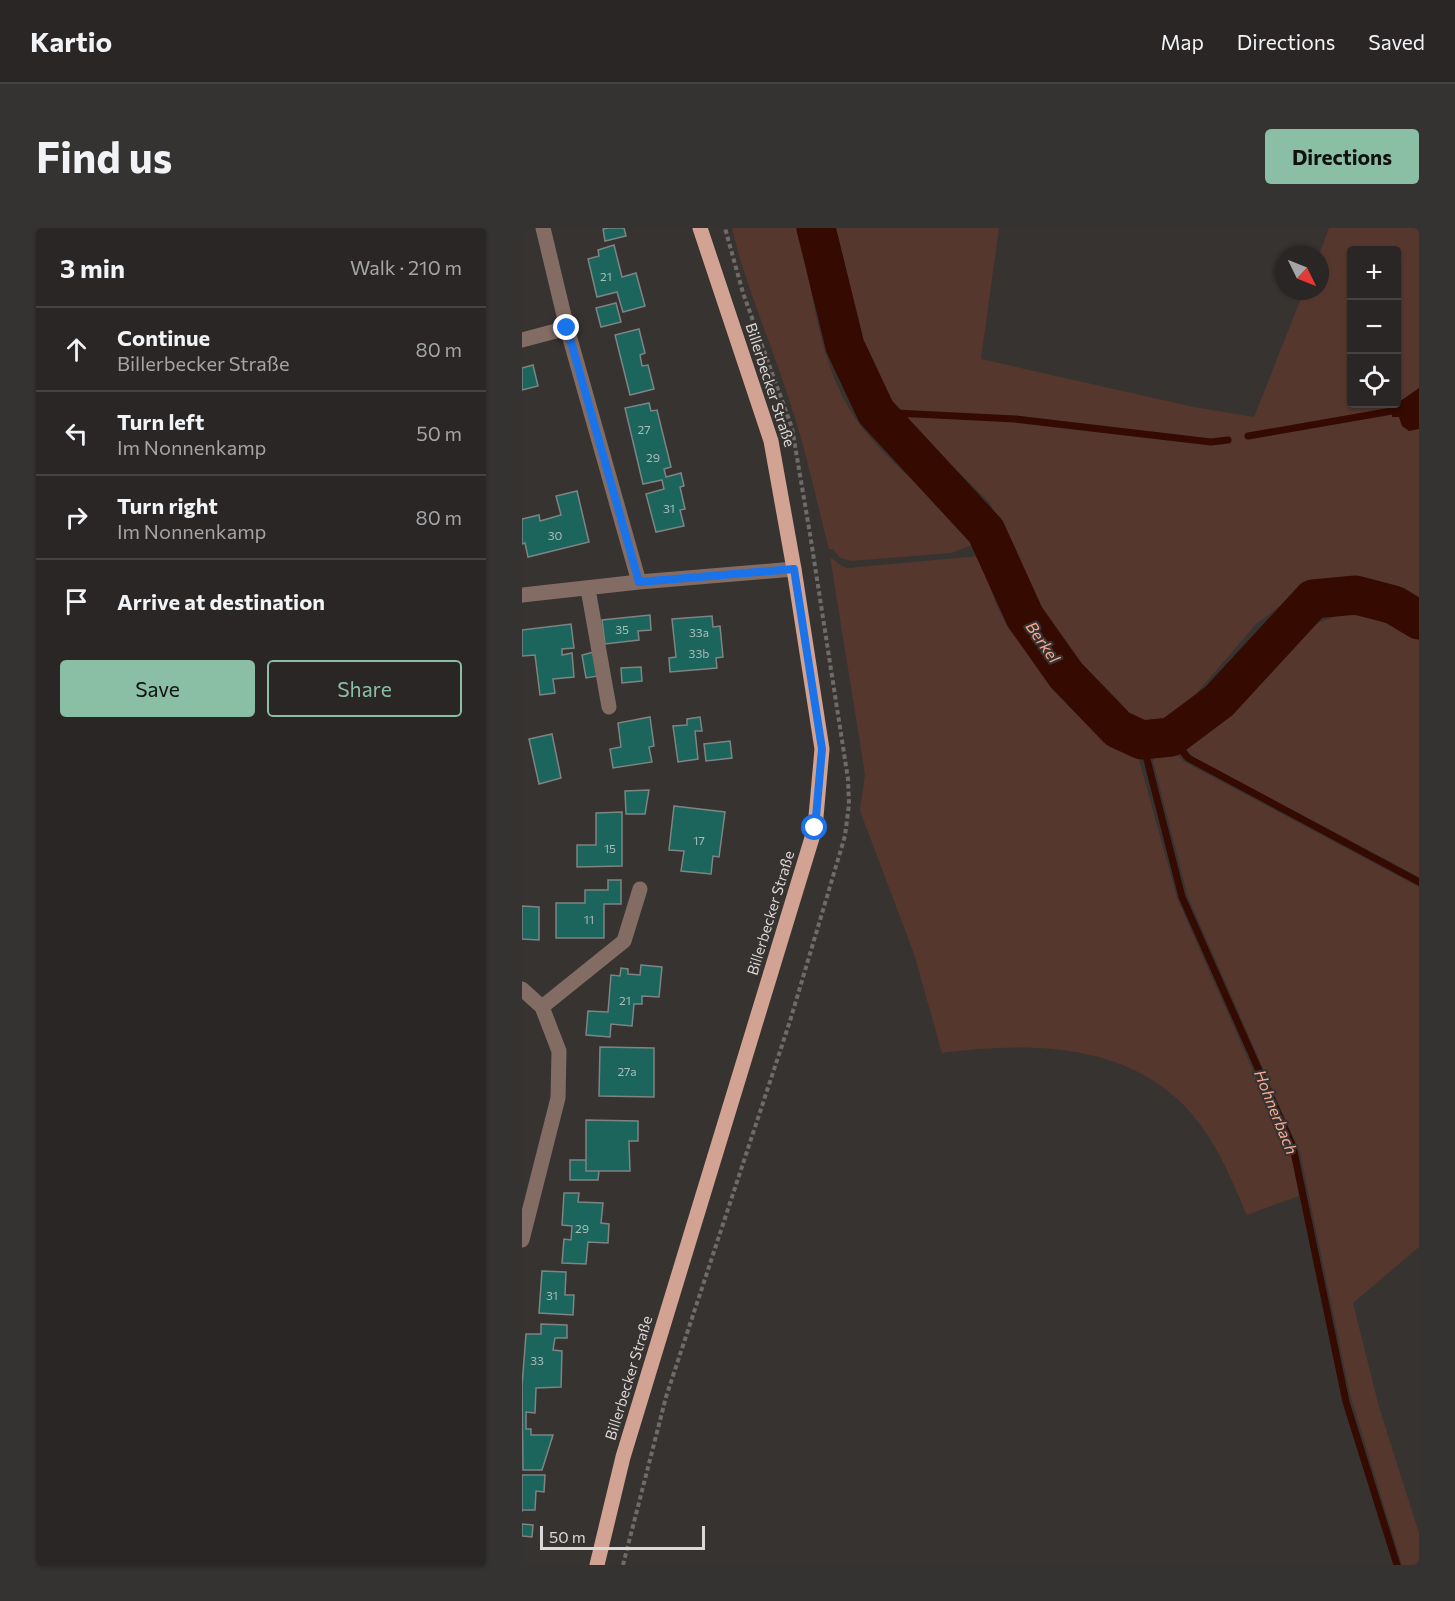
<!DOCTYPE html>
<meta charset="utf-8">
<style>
:root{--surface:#292625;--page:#353232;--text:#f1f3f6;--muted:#a5a5a7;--line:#454342;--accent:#8abfa5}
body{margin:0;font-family:Commissioner,sans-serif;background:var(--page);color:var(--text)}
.controls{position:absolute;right:18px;top:18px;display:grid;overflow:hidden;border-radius:6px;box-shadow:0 2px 4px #0004}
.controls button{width:54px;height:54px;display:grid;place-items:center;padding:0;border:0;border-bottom:2px solid var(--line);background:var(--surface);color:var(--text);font:30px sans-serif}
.compass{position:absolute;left:753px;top:18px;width:54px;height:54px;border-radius:50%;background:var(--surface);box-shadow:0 2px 4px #0004;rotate:133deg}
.scale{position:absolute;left:18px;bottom:15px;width:165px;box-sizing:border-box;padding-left:6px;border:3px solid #dbd8d7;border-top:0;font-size:16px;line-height:21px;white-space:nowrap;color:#dbd8d7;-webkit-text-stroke:4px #373331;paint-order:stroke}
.stop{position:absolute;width:18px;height:18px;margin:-14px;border:4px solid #1a73e8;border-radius:50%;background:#fff}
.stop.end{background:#1a73e8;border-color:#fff;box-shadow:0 2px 6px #0008}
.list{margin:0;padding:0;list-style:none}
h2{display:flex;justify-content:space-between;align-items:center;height:78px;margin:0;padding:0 24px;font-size:26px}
h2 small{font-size:20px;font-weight:400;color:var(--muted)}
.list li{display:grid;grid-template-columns:39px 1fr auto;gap:18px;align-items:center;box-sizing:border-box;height:84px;padding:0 24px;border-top:2px solid var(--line)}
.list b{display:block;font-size:22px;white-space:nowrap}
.list p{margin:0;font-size:20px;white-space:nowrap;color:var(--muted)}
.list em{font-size:20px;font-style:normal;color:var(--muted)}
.actions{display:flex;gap:12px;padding:18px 24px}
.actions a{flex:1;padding:14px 0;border:2px solid var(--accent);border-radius:6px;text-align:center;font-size:21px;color:var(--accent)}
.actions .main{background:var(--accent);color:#111}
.icon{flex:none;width:33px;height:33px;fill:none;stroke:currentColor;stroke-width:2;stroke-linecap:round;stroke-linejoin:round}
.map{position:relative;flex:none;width:897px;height:1337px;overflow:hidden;border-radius:6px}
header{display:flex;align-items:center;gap:36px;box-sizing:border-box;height:84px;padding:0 30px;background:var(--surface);border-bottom:2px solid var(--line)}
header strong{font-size:28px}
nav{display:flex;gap:33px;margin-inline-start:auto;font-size:21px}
.intro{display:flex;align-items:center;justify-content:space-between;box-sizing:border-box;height:144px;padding:0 36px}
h1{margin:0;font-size:42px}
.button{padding:15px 27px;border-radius:6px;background:var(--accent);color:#111;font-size:21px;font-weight:700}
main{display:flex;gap:36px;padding:0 36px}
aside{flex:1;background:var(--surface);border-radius:6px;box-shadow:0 2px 4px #0004}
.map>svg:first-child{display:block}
.green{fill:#55372d;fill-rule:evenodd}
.water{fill:#350a00}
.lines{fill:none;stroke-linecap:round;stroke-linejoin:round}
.stream{stroke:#350a00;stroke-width:7}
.river{stroke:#350a00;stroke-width:39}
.building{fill:#1b655c;stroke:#7e8483;stroke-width:1.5}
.path{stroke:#6f6b6a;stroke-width:4;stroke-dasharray:4.5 3;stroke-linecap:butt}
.minor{stroke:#836c64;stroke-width:15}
.major{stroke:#d2a292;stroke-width:15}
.route{stroke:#1a73e8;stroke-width:8}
.labels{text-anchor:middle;stroke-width:4.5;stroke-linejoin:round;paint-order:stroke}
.number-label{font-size:12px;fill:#abbbb8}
.street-label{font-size:15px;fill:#dbd8d7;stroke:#373331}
.water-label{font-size:16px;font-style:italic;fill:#faa990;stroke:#373331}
</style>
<header>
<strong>Kartio</strong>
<nav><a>Map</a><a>Directions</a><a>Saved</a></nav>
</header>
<div class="intro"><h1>Find us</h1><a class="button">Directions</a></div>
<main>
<aside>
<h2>3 min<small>Walk · 210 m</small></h2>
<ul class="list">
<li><svg class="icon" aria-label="ahead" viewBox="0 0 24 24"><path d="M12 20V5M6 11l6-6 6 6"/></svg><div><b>Continue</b><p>Billerbecker Straße</p></div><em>80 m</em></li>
<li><svg class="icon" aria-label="left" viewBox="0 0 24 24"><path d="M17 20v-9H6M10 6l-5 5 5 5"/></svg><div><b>Turn left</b><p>Im Nonnenkamp</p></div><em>50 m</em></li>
<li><svg class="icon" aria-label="right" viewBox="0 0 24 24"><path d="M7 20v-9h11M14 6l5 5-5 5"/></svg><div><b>Turn right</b><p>Im Nonnenkamp</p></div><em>80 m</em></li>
<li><svg class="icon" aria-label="arrive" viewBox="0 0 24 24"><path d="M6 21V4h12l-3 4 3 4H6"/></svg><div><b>Arrive at destination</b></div></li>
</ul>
<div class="actions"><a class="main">Save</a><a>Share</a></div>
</aside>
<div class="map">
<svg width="897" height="1337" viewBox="0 0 897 1337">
<rect width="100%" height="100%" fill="#373331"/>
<!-- green -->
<path class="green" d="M210 0H276C293 70 297 150 346 207 378 246 423 274 450 317L429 325 329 333 318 330 311 321H307C295 276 286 231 272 187 253 124 225 64 210 0Z
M311 0H477L459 131 672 179 732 189 782 63H798L797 27 807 0H897V370L882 362 838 349 805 351 787 356 734 396 662 480 644 493 626 498 605 491 530 400 497 346 484 308 467 274 400 209 365 170 345 136 338 113ZM830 22H874V176H830Z
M457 328 474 376 486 400 561 485 587 509 616 528 655 670 770 931 777 968 725 987C713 960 702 933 687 909 628 815 518 812 420 825L392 726 338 583 343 546 308 329 318 337 325 340Z
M820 386C853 389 869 394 897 411V649L671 529 664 521 674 514 767 415 790 397Z
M654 525 661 533 897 659V1019L831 1075 857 1179 897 1305V1337H880L828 1166 778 925 666 669 631 533 632 530Z"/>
<!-- water -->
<path class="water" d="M897 160V201L887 203 880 198 877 189H870V177L877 174Z"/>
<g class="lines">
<!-- stream -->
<path class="stream" d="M354 184 493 191 689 214 706 212
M726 208 870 183
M649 509 666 530 897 654
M620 512 660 669 771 919 824 1174 875 1337"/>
<!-- river -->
<path class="river" d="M294 0 323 118 354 184 464 303 503 389 544 447 596 501 620 512 649 509 697 473 791 371 834 367 872 377 897 392"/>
</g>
<!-- building -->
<path class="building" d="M87 0H102L104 8 83 13 81 1Z
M92 17 100 49 114 45 123 78 101 84 95 64 75 69 66 31 77 28 76 22Z
M94 75 99 94 79 99 74 80Z
M117 101 123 125 118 127 120 138 126 137 132 161 108 167 93 107Z
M11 137 16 158 0 162V140Z
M127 175 129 183 135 182 149 239 142 241 144 249 159 245 162 258 158 259 163 281 158 282 162 298 134 304 124 266 142 261 140 252 121 256 103 180Z
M55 263 67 314 6 329 3 315 0 316V291L17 287 18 293 39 287 34 268Z
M128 387 129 402 116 403 117 412 83 416 80 392Z
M190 388 191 399 198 398 201 429 194 430 195 440 148 444 147 430 154 429 150 391Z
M49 396 52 420 40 421V427L50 425 52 449 31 451 33 465 18 467 13 427 0 428V402Z
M72 424 76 448 64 450 60 427Z
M119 439 120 453 100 455 99 440Z
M128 489 132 518 127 519 130 534 91 540 88 521 99 519 96 495Z
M178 489 180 503H173L176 531 156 534 151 498 165 497V491Z
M30 506 39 550 17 556 7 511Z
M208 513 210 530 184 533 182 516Z
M127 562 123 586H104L103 563Z
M152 578 203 584 197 629 191 628 189 646 159 643 162 623 147 622Z
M100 584V638L55 639V617H74V585Z
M86 652H99V676H82V710H34V675H63V662H86Z
M0 678 17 679V712L0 711Z
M119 737 140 739 137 769 120 768V776H112L110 798 89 796 88 809 64 807 66 783 86 784 89 747 98 748 99 740 106 741V746L118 747Z
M78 819 132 820V869L77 868Z
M64 892 116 893V913H107L108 943H64Z
M48 932H64V943H77L76 952H48Z
M42 965H57L56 974 81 975 79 995 87 996 86 1015 66 1014 64 1036 40 1035 42 1011 49 1012 50 998 40 997Z
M20 1043 44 1044 43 1067H52L51 1087 17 1085Z
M19 1096 45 1097V1110H33L31 1122 40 1123 39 1159 14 1160 13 1185 4 1184V1201H9V1207H31L20 1242H1L0 1158 4 1106H19Z
M0 1247H23L22 1264 14 1263 13 1282H0V1284Z
M0 1296 11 1297 10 1309 0 1308Z"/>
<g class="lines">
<!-- path -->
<path class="path" d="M101 1337 144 1169 268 793 323 608 327 576 326 551 288 306 270 200 221 65 203 0"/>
<!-- minor -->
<path class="minor" d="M21 0 45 100 117 354
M0 112 45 100
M66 361 87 479
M0 367 117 354 272 341
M0 761 20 779 37 823 36 870 0 1012
M20 779 102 713 118 661"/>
<!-- major -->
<path class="major" d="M75 1337 101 1229 293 600 300 521 272 341 249 213 178 0"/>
</g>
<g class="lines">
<!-- route -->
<path class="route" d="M45 100 117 354 272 341 300 521 293 600"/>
</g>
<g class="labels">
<!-- number labels -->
<g class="number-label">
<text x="84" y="53">21</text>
<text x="122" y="206">27</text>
<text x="131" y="234">29</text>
<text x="147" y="285">31</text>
<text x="33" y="312">30</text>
<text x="100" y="406">35</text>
<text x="177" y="409">33a</text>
<text x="177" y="430">33b</text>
<text x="177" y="617">17</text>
<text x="88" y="625">15</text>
<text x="67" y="696">11</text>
<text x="103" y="777">21</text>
<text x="105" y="848">27a</text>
<text x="60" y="1005">29</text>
<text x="30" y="1072">31</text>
<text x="15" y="1137">33</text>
</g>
<!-- street labels -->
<g class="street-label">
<text transform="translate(248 157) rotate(72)" y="5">Billerbecker Straße</text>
<text transform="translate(249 685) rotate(-73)" y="5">Billerbecker Straße</text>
<text transform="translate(107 1150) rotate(-73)" y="5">Billerbecker Straße</text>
</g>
<!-- water labels -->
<g class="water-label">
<text transform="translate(521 414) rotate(55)" y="6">Berkel</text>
<text transform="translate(754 884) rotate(68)" y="6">Hohnerbach</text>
</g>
</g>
</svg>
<div class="controls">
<button>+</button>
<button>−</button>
<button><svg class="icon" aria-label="locate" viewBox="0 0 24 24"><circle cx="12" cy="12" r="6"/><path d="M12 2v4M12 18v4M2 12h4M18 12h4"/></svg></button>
</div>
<svg class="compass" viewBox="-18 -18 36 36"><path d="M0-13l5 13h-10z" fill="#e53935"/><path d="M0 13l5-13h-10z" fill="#a5a5a7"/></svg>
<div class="scale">50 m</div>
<div class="stop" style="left:293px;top:600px"></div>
<div class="stop end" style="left:45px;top:100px"></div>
</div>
</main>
